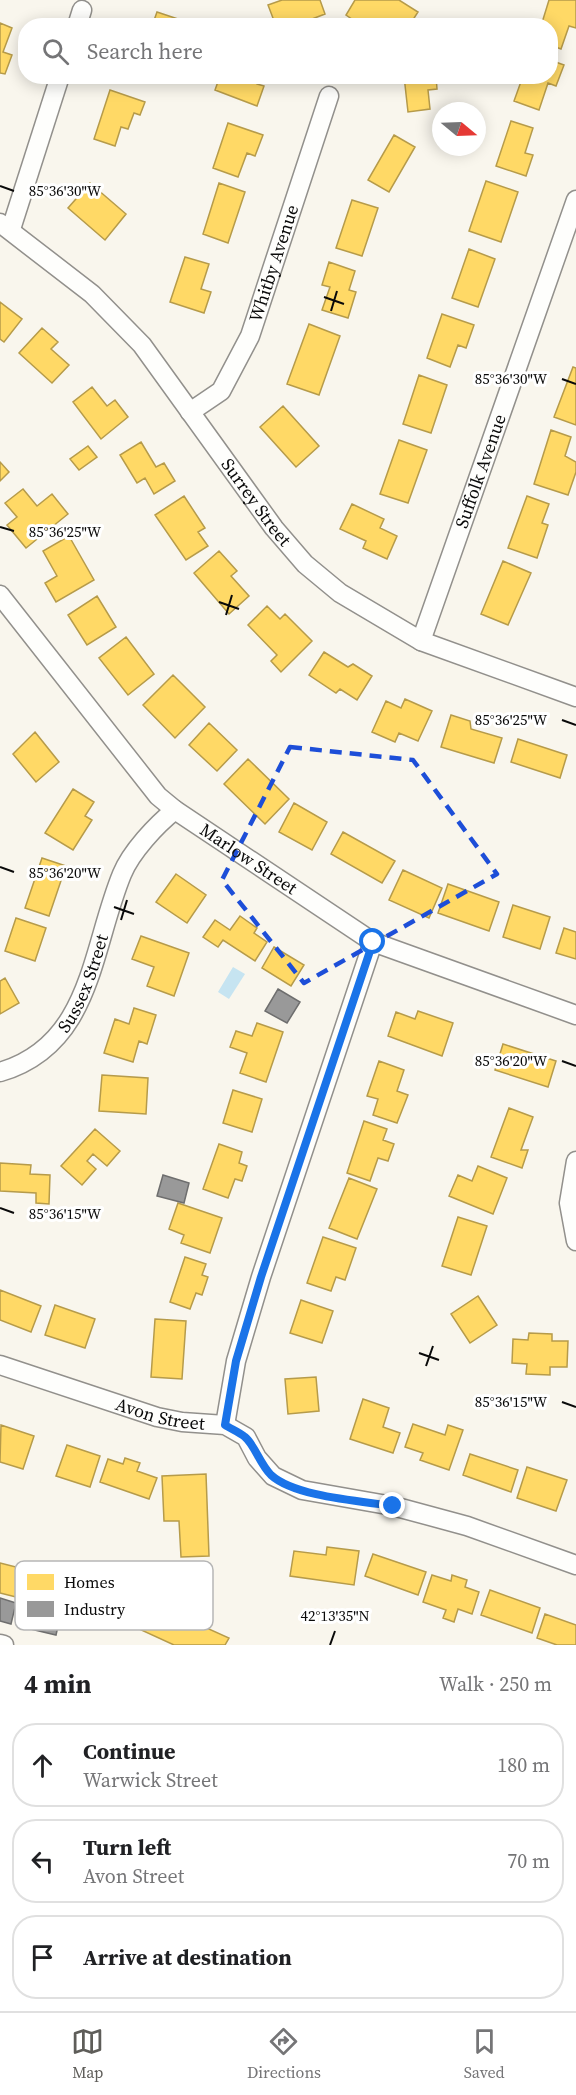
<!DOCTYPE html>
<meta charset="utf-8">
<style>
:root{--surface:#fff;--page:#f6f6f6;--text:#202124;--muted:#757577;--line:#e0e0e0;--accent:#5e5d59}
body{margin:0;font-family:"Source Serif 4",serif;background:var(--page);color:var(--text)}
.compass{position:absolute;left:432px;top:102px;width:54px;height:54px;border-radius:50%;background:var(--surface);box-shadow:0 3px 15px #0003;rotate:109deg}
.stop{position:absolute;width:18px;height:18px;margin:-14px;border:4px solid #1a73e8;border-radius:50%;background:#fff}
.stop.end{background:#1a73e8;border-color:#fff;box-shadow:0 2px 6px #0008}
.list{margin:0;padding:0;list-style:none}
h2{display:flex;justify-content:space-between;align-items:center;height:78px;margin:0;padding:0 24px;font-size:26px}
h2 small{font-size:20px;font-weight:400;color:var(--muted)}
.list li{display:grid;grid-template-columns:39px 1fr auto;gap:18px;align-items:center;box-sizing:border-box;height:84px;margin:0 12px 12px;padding:0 12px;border:2px solid var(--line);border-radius:24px}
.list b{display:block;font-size:22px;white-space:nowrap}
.list p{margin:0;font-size:20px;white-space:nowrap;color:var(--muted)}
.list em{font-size:20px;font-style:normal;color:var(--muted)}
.icon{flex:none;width:33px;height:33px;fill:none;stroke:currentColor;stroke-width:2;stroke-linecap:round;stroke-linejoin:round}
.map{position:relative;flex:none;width:576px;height:1645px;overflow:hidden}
.search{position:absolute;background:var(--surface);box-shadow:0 3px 15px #0003;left:18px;right:18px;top:18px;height:66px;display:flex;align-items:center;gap:15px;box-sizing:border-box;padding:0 21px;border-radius:24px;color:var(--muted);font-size:22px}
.sheet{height:366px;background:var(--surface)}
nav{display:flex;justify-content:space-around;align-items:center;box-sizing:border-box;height:84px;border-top:2px solid var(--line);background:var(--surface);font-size:16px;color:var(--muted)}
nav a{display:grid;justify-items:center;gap:3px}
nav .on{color:var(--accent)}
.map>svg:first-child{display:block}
.water{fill:#c6e4f1}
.homes{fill:#ffd966;stroke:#b69b4a;stroke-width:1.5}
.industry{fill:#999;stroke:#6e6e6e;stroke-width:1.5}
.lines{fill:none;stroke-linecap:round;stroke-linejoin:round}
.minor-casing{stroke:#92908c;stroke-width:21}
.minor{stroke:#fefefc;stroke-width:18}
.route{stroke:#1a73e8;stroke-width:8}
.marked{fill:none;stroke:#1d4ed8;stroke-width:4.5;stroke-dasharray:12 8;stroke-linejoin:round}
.ticks{fill:none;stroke:#0a0a0a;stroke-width:2}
.labels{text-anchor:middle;stroke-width:6;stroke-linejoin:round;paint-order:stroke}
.street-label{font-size:18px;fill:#0a0a0a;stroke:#fff}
.key{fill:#fff;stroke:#b6b6b6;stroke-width:1.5}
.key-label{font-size:16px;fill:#0a0a0a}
.ticks-label{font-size:15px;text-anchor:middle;fill:#0a0a0a;stroke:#fff;stroke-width:6;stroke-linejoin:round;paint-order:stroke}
</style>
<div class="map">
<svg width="576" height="1645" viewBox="0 0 576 1645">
<rect width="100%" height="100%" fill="#f9f6ed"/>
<!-- water -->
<path class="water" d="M233 967 245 974 229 999 218 992Z"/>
<!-- homes -->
<path class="homes" d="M282 0H320L325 14 294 26H276L268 5Z
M355 0H399L418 12 409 26H362L346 15Z
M549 0H576V28L569 26 561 49 550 45V26H541Z
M157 12 187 22 186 26H152Z
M0 23 12 28 3 52 12 55 5 74 0 73Z
M550 60 564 65 556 86 548 83 539 110 514 101 523 76H550Z
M220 76H259L257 84 264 86 257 106 215 90Z
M404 76H436L437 89 428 90 430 109 408 112Z
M110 90 145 102 140 115 134 113 128 129 121 127 115 146 94 139Z
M511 121 533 128 525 153 533 155 526 176 496 166Z
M228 123 263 135 255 156 247 153 238 177 213 168Z
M394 135 415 147 389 192 368 180Z
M486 181 518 192 501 242 469 231Z
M90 183 126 214 105 240 68 208Z
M219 183 245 192 228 243 203 234Z
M352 200 378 208 362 256 336 248Z
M469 249 495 259 478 307 452 298Z
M185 257 209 264 201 289 211 292 204 313 170 302Z
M329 262 355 271 349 290 356 292 348 318 322 310 330 287 322 285Z
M0 302 22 319 4 342 0 339Z
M442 314 474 325 466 348 458 345 450 367 427 358Z
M309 324 340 336 319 395 287 384Z
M42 328 58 342 51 349 69 365 52 383 19 353Z
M573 367 576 368V425L554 417Z
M419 375 447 385 431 433 403 424Z
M92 387 107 406 115 400 128 417 101 439 73 402Z
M283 406 319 446 296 467 260 427Z
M551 430 571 437 565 456 576 462V472L568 495 534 484Z
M399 440 427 450 408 503 380 494Z
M141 442 156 467 164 463 175 481 154 494 145 478 137 483 120 455Z
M88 446 97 457 79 470 70 459Z
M0 462 9 472 0 481Z
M23 489 37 506 52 494 68 514 26 548 7 525 17 517 5 503Z
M184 496 205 528 198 532 208 546 186 560 155 515Z
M527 496 549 504 542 523 548 525 537 558 508 548Z
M352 504 384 519 380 528 397 536 387 559 363 548 366 541 340 529Z
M69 536 94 580 56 602 45 583 57 576 43 551Z
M219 551 237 571 231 576 249 596 229 614 194 573Z
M503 561 531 573 508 625 481 614Z
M97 596 116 627 87 645 68 615Z
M267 606 280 619 285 614 312 641 281 672 271 661 277 655 248 625Z
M126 637 154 674 128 695 99 658Z
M324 652 348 667 353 664 372 676 357 700 340 689 336 693 309 675Z
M173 675 205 707 175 738 143 705Z
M405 699 432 711 418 741 399 733 395 742 372 732 386 701 401 708Z
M451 715 470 721 471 729 502 738 494 763 441 747Z
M209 723 237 750 217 771 189 745Z
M35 732 59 762 36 782 13 754Z
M518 739 567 755 560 778 511 762Z
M248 759 289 799 265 824 224 784Z
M73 789 94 802 85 816 92 820 73 850 45 833Z
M294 803 327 822 312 850 279 832Z
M343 832 395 861 382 883 331 854Z
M42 858 66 866 49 916 25 908Z
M403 870 442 888 429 918 389 900Z
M176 874 206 895 187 923 156 902Z
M448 884 499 902 489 931 438 913Z
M513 905 550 917 540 949 503 937Z
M240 916 257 928 254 933 267 942 255 961 223 940 218 947 203 937 215 920 230 930Z
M16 918 46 928 35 961 5 951Z
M564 928 576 932V959L556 953Z
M141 936 189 953 174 996 147 986 154 967 132 959Z
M274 947 304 965 291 986 262 968Z
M5 978 19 1003 0 1014V981Z
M134 1008 156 1015 147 1044 139 1041 133 1062 104 1053 115 1019 129 1024Z
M418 1011 453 1023 442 1056 388 1036 396 1012 415 1019Z
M257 1023 283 1032 266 1082 240 1073 247 1053 230 1047 236 1031 252 1036Z
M503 1044 556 1061 548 1087 495 1070Z
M379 1061 404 1070 397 1091 408 1095 397 1123 373 1115 378 1099 367 1096Z
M102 1075 148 1078 146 1114 99 1111Z
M233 1090 262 1099 252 1132 223 1123Z
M509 1108 533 1117 521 1150H528L522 1168 491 1157Z
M364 1121 387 1129 383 1140 394 1144 388 1161 378 1158 370 1181 347 1173Z
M95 1129 120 1151 107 1166 93 1154 87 1161 96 1169 82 1185 61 1166Z
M219 1144 242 1152 239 1163 247 1166 242 1181 235 1179 228 1198 203 1189Z
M0 1163 31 1165 30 1174 50 1175 49 1204 36 1203V1193L0 1191Z
M478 1166 507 1178 493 1214 449 1196 458 1175 472 1181Z
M349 1178 377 1189 357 1239 329 1228Z
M178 1203 222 1218 210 1253 181 1243 184 1235 169 1229Z
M458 1217 487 1226 471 1275 442 1266Z
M323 1237 356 1248 345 1280 336 1277 331 1291 307 1283Z
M185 1257 206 1264 202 1275 208 1277 202 1295 196 1293 190 1309 170 1302Z
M0 1290 41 1306 31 1332 0 1320Z
M478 1296 497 1325 470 1343 451 1314Z
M301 1300 333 1311 322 1343 290 1333Z
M55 1305 95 1319 85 1348 45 1335Z
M155 1319 186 1321 182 1379 151 1377Z
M529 1333 552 1334V1341H568L567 1367H550V1375L526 1374 527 1364 512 1363 513 1339 528 1340Z
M316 1377 319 1411 288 1414 285 1379Z
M363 1399 389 1408 383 1427 400 1433 393 1453 350 1439Z
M413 1424 445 1435 448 1425 463 1430 449 1470 420 1460 423 1453 405 1447Z
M1 1425 34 1436 23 1469 0 1462Z
M67 1445 100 1456 90 1487 56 1476Z
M470 1454 518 1470 511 1492 463 1475Z
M125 1458 140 1463 137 1471 157 1478 149 1499 100 1482 108 1459 123 1464Z
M527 1467 567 1480 556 1511 517 1498Z
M206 1474 209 1556 181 1557 179 1521H164L162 1476Z
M327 1547 359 1551 354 1585 290 1576 294 1551 326 1555Z
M373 1554 426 1572 418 1595 365 1576Z
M0 1563 83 1584 76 1612 0 1593Z
M432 1575 451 1581 452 1575 467 1580 465 1587 479 1592 472 1614 458 1609 454 1622 443 1618 446 1610 423 1602Z
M490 1590 540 1608 532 1633 481 1615Z
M127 1592 229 1638 225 1645H174L115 1618Z
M545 1614 576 1625V1645H557L537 1638Z"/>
<!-- industry -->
<path class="industry" d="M278 989 300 1002 287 1023 265 1011Z
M163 1175 189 1183 184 1203 157 1196Z
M0 1598 16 1603 11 1624 0 1621Z
M31 1607 61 1613 56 1635 26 1628Z"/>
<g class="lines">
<!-- minor casing -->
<g class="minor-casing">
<g id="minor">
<path d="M77 26 82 10"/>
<path id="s1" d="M0 223 92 294 142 345 274 528 305 564 340 593 421 641 576 697"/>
<path d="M11 229 60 76"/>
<path id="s2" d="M190 412 221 391 250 336 329 96"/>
<path id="s3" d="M0 595 158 796 175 810 373 942 576 1015"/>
<path id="s4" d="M421 641 576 200"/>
<path id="s5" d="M0 1072C92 1045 91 949 122 874 131 852 156 825 175 810"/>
<path d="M576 1161 569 1203 576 1241"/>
<path id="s6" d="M0 1365 157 1417 182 1422 225 1425 246 1437 257 1458 273 1476 302 1490 393 1506 467 1526 576 1565"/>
<path d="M225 1425 236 1361 261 1277 373 942"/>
<path d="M0 1644 4 1645"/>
</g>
</g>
<!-- minor -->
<use href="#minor" class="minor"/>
</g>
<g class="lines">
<!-- route -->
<path class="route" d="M373 942 261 1277 236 1361 225 1425C231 1429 239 1432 245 1437 254 1444 260 1464 271 1475 295 1497 361 1501 393 1506"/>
</g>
<!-- marked area -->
<path class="marked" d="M290 747 413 760 497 874 304 983 222 880Z"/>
<!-- ticks -->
<path class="ticks" d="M0 186 14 191M324 297 344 304M331 311 337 291M562 379 576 384M0 527 14 531M219 602 239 609M226 615 232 595M562 720 576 725M0 867 14 872M114 907 134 914M121 920 127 900M562 1061 576 1066M0 1208 14 1213M419 1353 439 1360M426 1366 433 1346M562 1402 576 1407M330 1645 335 1631"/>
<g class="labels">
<!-- street labels -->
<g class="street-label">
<text dy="6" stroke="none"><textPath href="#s2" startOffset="176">Whitby Avenue</textPath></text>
<text dy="6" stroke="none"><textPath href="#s4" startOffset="180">Suffolk Avenue</textPath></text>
<text dy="6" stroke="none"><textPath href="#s1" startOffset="382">Surrey Street</textPath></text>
<text dy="6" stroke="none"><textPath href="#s3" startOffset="366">Marlow Street</textPath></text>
<text dy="6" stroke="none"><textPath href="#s5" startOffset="128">Sussex Street</textPath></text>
<text dy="6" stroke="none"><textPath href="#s6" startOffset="168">Avon Street</textPath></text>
</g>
</g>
<!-- legend -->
<rect x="15" y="1561" width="198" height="69" rx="9" class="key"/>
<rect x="27" y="1574" width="27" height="16" fill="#ffd966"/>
<rect x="27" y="1601" width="27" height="16" fill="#999"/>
<g class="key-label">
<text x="64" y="1588">Homes</text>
<text x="64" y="1615">Industry</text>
</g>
<g class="ticks-label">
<text x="65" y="196">85°36'30"W</text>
<text x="511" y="384">85°36'30"W</text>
<text x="65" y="537">85°36'25"W</text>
<text x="511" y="725">85°36'25"W</text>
<text x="65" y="878">85°36'20"W</text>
<text x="511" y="1066">85°36'20"W</text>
<text x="65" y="1219">85°36'15"W</text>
<text x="511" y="1407">85°36'15"W</text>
<text x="335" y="1621">42°13'35"N</text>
</g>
</svg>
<svg class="compass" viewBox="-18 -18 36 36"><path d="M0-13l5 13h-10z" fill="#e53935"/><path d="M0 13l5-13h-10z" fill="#757577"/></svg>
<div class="stop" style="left:373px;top:942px"></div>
<div class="stop end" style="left:393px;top:1506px"></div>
<div class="search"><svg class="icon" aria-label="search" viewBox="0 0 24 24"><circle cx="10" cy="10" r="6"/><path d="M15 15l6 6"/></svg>Search here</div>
</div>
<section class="sheet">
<h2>4 min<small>Walk · 250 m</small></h2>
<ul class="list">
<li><svg class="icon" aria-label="ahead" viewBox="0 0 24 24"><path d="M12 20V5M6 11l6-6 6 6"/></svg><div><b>Continue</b><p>Warwick Street</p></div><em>180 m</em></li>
<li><svg class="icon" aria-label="left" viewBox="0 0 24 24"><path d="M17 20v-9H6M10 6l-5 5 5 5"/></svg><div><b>Turn left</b><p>Avon Street</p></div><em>70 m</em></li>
<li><svg class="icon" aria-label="arrive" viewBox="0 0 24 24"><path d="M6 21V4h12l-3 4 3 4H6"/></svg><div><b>Arrive at destination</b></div></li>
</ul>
</section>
<nav>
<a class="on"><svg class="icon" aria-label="map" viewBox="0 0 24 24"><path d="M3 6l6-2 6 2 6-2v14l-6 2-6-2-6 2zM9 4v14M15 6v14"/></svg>Map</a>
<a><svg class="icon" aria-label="directions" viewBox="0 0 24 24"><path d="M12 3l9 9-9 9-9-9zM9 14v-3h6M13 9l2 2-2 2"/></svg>Directions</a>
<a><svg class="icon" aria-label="saved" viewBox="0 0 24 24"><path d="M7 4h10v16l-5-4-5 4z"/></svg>Saved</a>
</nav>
